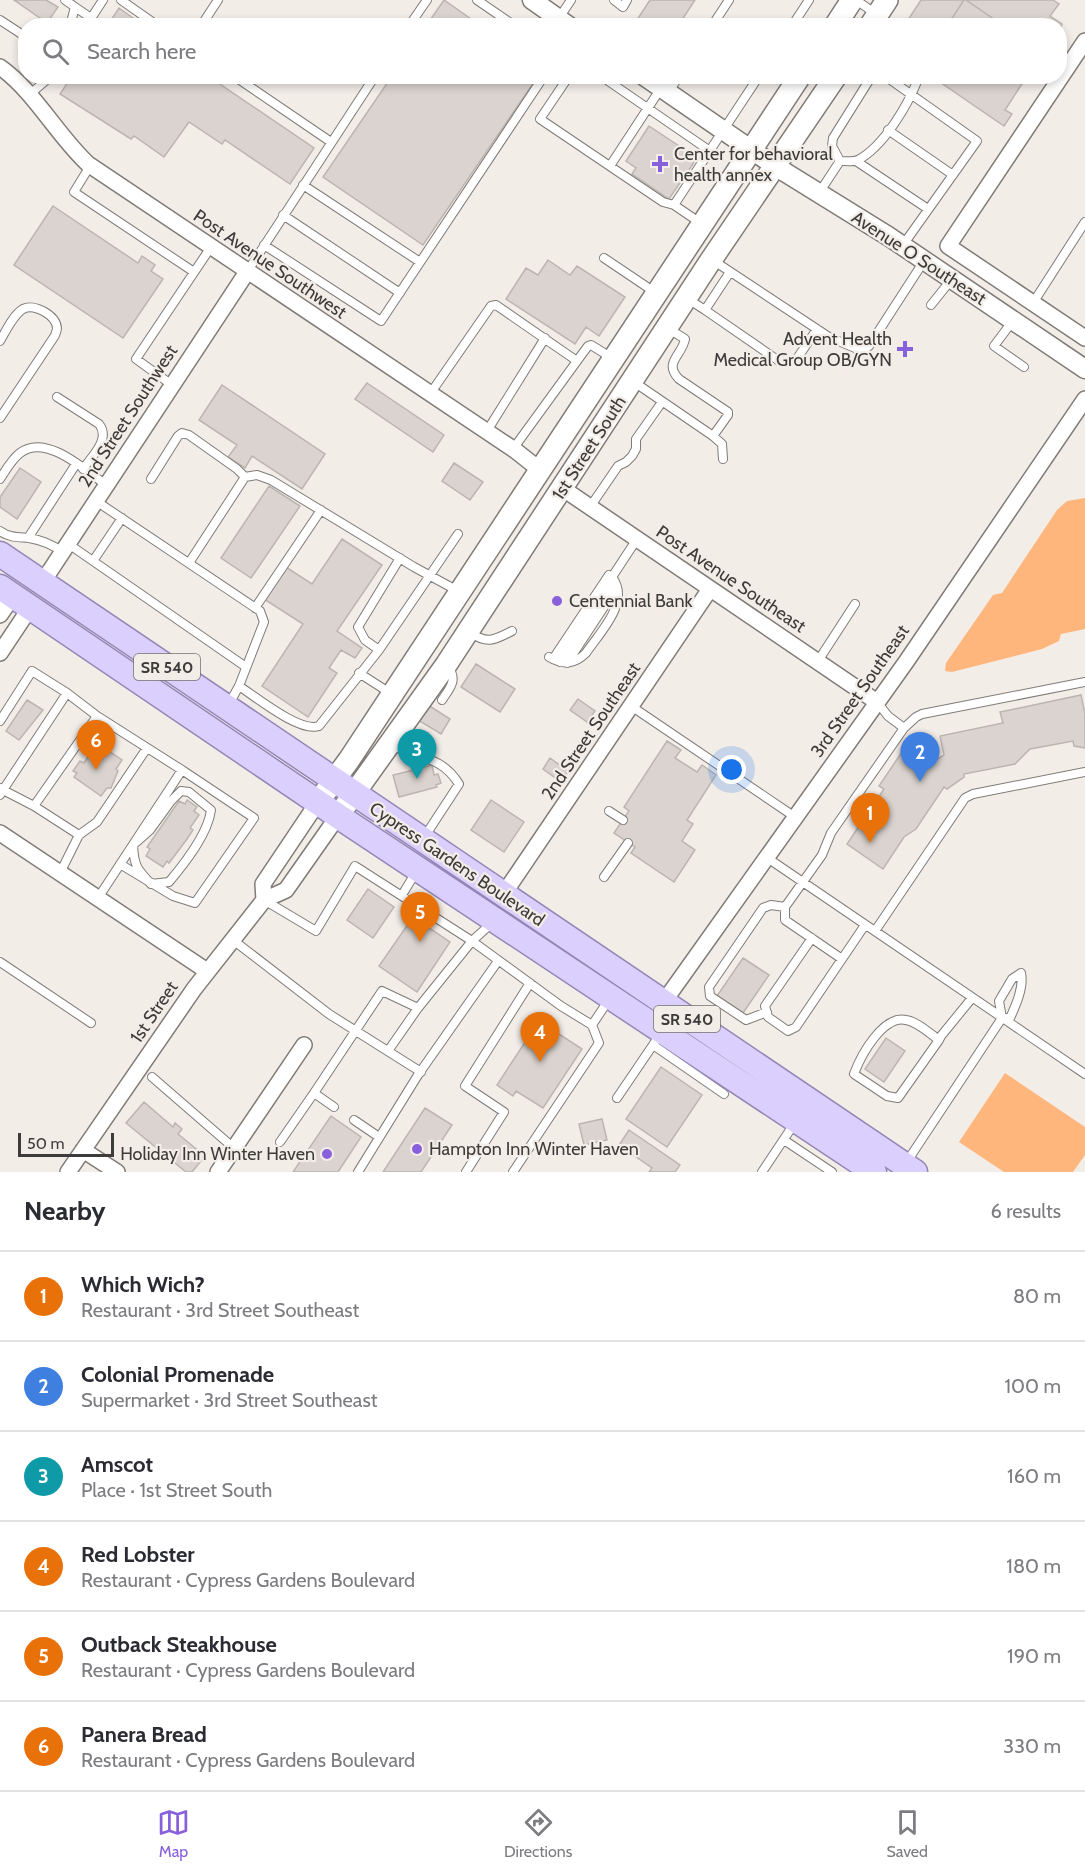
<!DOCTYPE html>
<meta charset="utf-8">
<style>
:root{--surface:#fff;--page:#f2f2f3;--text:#2b2b33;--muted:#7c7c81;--line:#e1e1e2;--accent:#8860db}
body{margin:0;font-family:Cabin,sans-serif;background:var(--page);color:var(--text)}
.scale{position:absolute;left:18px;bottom:15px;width:96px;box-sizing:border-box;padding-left:6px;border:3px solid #3e3c3a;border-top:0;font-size:16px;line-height:21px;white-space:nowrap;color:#3e3c3a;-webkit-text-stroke:4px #f3ede8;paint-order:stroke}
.you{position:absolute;left:732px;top:770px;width:21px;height:21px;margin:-15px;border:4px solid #fff;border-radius:50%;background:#1a73e8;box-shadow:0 0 0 9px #1a73e833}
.badge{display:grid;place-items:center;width:39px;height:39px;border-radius:50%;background:var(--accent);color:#fff;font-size:20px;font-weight:700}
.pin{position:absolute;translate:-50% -50px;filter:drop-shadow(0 2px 3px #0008)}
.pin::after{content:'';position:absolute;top:32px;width:21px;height:18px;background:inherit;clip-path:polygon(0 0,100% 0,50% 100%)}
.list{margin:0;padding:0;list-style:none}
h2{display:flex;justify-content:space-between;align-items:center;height:78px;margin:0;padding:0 24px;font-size:26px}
h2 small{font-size:20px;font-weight:400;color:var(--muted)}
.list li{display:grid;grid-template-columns:39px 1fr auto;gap:18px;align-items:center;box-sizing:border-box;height:90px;padding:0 24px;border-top:2px solid var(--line)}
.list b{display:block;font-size:22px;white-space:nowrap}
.list p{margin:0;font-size:20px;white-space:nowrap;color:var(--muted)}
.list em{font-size:20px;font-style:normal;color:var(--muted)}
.icon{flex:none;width:33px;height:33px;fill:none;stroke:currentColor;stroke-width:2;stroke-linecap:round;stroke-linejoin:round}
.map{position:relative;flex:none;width:1085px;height:1172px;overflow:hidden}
.search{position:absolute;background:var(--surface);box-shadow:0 3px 9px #0003;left:18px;right:18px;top:18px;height:66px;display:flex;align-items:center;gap:15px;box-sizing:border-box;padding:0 21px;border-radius:24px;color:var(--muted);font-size:22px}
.sheet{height:618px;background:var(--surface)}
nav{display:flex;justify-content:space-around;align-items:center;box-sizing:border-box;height:84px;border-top:2px solid var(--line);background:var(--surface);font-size:16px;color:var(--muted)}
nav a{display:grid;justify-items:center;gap:3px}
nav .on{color:var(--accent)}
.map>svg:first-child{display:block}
.water{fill:#feb67d}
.building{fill:#dad3cf;stroke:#bbb5b0;stroke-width:1.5}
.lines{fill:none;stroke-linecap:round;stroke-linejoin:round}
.service-casing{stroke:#817b77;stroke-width:10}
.minor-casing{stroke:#817b77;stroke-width:18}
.tertiary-casing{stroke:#817b77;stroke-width:21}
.secondary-casing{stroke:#817b77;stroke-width:24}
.primary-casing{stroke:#9487b7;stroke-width:27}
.service{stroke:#fff;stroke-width:8}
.minor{stroke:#fff;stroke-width:15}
.tertiary{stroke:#fff;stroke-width:18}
.secondary{stroke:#fff;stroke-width:21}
.primary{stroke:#dbd0fd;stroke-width:24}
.poi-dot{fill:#8860db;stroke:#f3ede8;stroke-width:2}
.labels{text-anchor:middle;stroke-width:4.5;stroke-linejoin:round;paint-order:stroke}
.shield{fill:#f3ede8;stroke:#74716e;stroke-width:1.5}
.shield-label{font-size:16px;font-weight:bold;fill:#3e3c3a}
.poi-label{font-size:18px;fill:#3e3c3a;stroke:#f3ede8;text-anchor:start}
.street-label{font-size:18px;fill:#3e3c3a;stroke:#f3ede8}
</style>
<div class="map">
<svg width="1085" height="1172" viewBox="0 0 1085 1172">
<rect width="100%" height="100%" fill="#f3ede8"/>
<!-- water -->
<path class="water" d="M1085 498V629L1061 634 1059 641 1042 649 952 672 945 671 946 663 993 595 1002 593 1057 510 1067 501Z
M1005 1073 1085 1127V1155L1073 1172H1004L959 1142Z"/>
<!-- building -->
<path class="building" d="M14 0H46L58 7 47 23Z
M444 0 481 26H426Z
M650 0H695L678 26H633Z
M921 0H964L947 26H904Z
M921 0H1053L1059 4 1050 16 1062 24 1060 29V26H904Z
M966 0H1053L1059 4 1050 16 1062 24 1060 29V26H1004Z
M119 8 144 26H107Z
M72 76H220L221 77 217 82 314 148 290 184 225 140 222 144 189 122 164 157 134 136 131 139 60 94Z
M392 76H538L423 245 323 177Z
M931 76H1027L1005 110 1012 114 1004 126Z
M931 76H1027L1005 110 1012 114 1004 126Z
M649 126 697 158 669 199 632 174 636 168 626 161Z
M53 206 138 263 142 256 155 265 151 271 163 279 123 338 14 265Z
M548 260 570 275 577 266 625 297 599 336 586 327 575 344 506 299 526 268 538 275Z
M367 383 444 435 433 452 355 399Z
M222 385 325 454 302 489 252 456 245 468 228 457 237 445 199 420Z
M454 463 483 482 470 500 442 481Z
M20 468 41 482 17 519 0 507V497Z
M269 486 300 506 251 578 221 558Z
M342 539 382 565 337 631 362 648 355 658 341 650 329 668 337 673 308 717 262 686 303 624 264 599 286 567 312 584Z
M476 664 515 689 500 712 461 687Z
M1081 695 1085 714V748L1074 746 1073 741 1030 749 1015 764 964 774V777L947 789 944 787 916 829 904 837 883 869 847 844 884 789 879 786 904 749 928 765 944 755 940 736 1003 723 1000 712Z
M578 699 595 711 587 722 570 710Z
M27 700 43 710 19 740 6 731Z
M428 705 450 719 441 734 418 720Z
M667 741 681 750 675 758 697 772 702 765 716 775 687 820 693 824 682 841 695 850 674 882 631 853 635 847 614 833 629 811 624 807Z
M97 743 122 760 116 769 118 771 111 788H107L101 796 74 777 77 773 73 771 80 761 84 763Z
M550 758 568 771 561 782 543 769Z
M423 762 425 767 432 765 434 775 438 774 441 783 436 785 437 787 399 797 393 775 414 770 412 765Z
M187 800 197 807 194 811 199 815 190 828 193 830 187 839 169 863 167 861 163 867 146 856 150 849 147 847 179 801 185 804Z
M491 800 524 822 504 852 471 830Z
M368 889 394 907 373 938 347 920Z
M413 917 450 942 417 992 379 966Z
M743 958 769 975 743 1013 717 996Z
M539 1021 582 1049 543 1108 516 1091 513 1096 497 1085Z
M886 1038 905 1051 884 1082 865 1069Z
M661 1067 702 1095 667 1147 626 1119Z
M144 1102 173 1127 175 1123 182 1129 178 1134 205 1156 192 1172H186L126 1123Z
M425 1108 452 1125 421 1172H383Z
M331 1116 361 1137 338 1172H293Z
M602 1119 607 1140 584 1145 579 1124Z
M629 1130 680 1165 675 1172H649L652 1168 619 1145Z"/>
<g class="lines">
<!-- service casing -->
<g class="service-casing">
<path id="service" d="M65 0 75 7 70 26
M121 0 158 26
M477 0 515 26
M614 0 623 7 627 0
M856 0 876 14
M75 7 91 18
M559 18 571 0
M0 20 26 37
M86 26 103 0
M201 26 218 0
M409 26 427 0
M712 26 729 0
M792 26 809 0
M234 76 331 142
M569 76 540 119 663 202 674 205
M601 76 710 151
M885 76 977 141 903 245
M668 93 679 76
M29 95 51 76
M888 130 953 175
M840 161C846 161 853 162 858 160 884 146 908 105 918 79L915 76
M856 161 928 209
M90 166 74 192 194 272
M610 166 661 88
M303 185 420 262
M819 193 840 161 832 146 833 138 868 82 873 76
M283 215 400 293
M702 224 674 205 759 76
M264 245 381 321 544 76
M604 258 656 293
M714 261 829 337 855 348 864 350 869 346 924 261
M247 272 375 76
M688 299 705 310 730 272
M1033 303 1085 222
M931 305 951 280
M705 310 779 361 796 360 817 329
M1012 322 994 346 1024 367
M669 329 685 339C682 356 663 362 679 379L728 412V415L713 436
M0 341C6 331 13 315 23 309 34 303 56 315 57 328 57 330 55 336 54 337L0 418
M634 382 713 436 722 444 723 459
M172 385 136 359 211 247
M430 394 491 306 496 305 577 361 588 346 591 345 612 358
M57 397 99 424C111 439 92 456 83 469
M487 431 545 338
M513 449 577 361
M245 477 257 475 271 480 414 567 458 591
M0 479C6 470 11 460 20 453 46 433 85 470 106 485
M151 479 178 436 182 433 189 435 237 469 245 477 189 563
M96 501 260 611 264 622 239 686 229 704
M590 507 618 466 626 462 632 456 636 449V439L662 402
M122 518 93 561 246 667
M0 531C10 538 18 537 29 538 41 540 52 544 62 552
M28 538 76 464
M67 543 93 561
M400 558 358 627 365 640 379 650 458 534
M255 608 321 510
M469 632C487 644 493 641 512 631
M549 657C563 665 574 665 586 653 600 632 631 602 612 577L637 539
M553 659 609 575
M818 661 855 604
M560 662 614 580
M567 663 617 587
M359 673 390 693
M239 686C256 697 300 733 319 726L379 650
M442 700C450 688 458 680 448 667
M877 702 888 716 904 728
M631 706 795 817
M0 721 32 671 67 693 97 716
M391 745C418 759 441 755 459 784L425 836
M0 788 3 790 67 693
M181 791 189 792 211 810C208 834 185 863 169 882L151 884C137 869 134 866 133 845L150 830 171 801Z
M0 795 3 790 34 806
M609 811 623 820
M79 835 34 806 97 716 182 770
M766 857 1085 1074
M60 873 79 835 97 822 147 748
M604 877 628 843
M402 895 416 872
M98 898 182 770 254 818 195 903 173 896 120 864
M264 900 316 931 355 866 472 941 418 1008 382 991 314 1093 334 1107
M493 922 472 941 561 1006 592 1025 610 998
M865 925 842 959 785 920V907L822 855 831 833 904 728 916 717 922 714 1085 682
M875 931 965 798 973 794 1085 772
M812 938 765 1006 768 1017 788 1031 796 1027 842 959
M233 940 329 1014 421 1072
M0 962 91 1023
M767 1012 746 1020 710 996 709 987 763 908 771 905 785 907
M939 1040C929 1033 918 1022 906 1020 883 1015 861 1055 854 1074L887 1096 898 1098 939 1040 941 1036 972 998
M653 1045 724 1094
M388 1051 418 1008
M152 1077 235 1149
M617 1098 655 1042
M354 1120 379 1137
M784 1140 832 1172
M280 1142 314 1093
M906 1163 1002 1018 999 1001 1012 979 1021 973C1024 987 1016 1005 1010 1018H1002
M358 1172 418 1075 498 961
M466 1172 504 1112 465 1086 530 983
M513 1172 599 1043 592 1025
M762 1172 794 1124"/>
</g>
<!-- minor casing -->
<g class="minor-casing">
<path id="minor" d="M1085 41 948 246 1085 338
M0 67C35 92 56 134 88 164L516 451 540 470
M562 488 877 702
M42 583 247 272
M0 615 13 596
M0 653 30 608
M0 833 207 971
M503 895 710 589
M264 900 263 884 318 802
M663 1003 906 662 1085 399
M83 1150 117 1172
M68 1172 194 989 264 900 286 890 338 816
M218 1172 304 1045"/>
</g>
<!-- tertiary casing -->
<g class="tertiary-casing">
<path id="tertiary" d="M532 0 569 26
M644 76 775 166 888 236 1085 369"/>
</g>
<!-- secondary casing -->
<g class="secondary-casing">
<path id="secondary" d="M835 26 852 0
M870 26 887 0
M318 802 349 760 800 76
M338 816 446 665 711 260 836 76"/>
</g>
<!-- primary casing -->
<g class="primary-casing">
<path id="primary" d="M0 554 915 1172
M0 587 338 816 874 1172"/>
</g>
<!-- service -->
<use href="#service" class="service"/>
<!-- minor -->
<use href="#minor" class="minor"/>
<!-- tertiary -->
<use href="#tertiary" class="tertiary"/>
<!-- secondary -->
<use href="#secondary" class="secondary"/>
<!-- primary -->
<use href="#primary" class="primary"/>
</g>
<!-- markers -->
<g class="poi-dot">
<path d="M657 155h6v6h6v6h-6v6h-6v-6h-6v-6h6z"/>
<path d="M902 340h6v6h6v6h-6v6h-6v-6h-6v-6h6z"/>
<circle cx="557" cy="601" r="6"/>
<circle cx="417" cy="1149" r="6"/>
<circle cx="327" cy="1154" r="6"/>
</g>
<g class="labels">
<!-- shield labels -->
<g class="shield">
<rect x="134" y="654" width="66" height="26" rx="4.5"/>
<rect x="654" y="1006" width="66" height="26" rx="4.5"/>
</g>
<g class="shield-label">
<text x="167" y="673">SR 540</text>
<text x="687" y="1025">SR 540</text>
</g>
<!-- poi labels -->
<g class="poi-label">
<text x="674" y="160">Center for behavioral<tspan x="674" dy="21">health annex</tspan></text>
<text x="892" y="345" text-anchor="end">Advent Health<tspan x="892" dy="21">Medical Group OB/GYN</tspan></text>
<text x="569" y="607">Centennial Bank</text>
<text x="429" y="1155">Hampton Inn Winter Haven</text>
<text x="315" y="1160" text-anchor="end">Holiday Inn Winter Haven</text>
</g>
<!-- street labels -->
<g class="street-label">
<text transform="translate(919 258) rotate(33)" y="6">Avenue O Southeast</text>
<text transform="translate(270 264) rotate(34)" y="6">Post Avenue Southwest</text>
<text transform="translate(128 416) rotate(-57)" y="6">2nd Street Southwest</text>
<text transform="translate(589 448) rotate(-57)" y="6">1st Street South</text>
<text transform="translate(731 579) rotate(34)" y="6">Post Avenue Southeast</text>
<text transform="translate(860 691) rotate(-55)" y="6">3rd Street Southeast</text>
<text transform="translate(591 731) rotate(-56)" y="6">2nd Street Southeast</text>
<text transform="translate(457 864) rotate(34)" y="6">Cypress Gardens Boulevard</text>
<text transform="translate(154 1012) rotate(-56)" y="6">1st Street</text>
</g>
</g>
</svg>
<div class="scale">50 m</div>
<div class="you"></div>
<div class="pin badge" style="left:870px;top:843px;background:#e8710a">1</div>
<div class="pin badge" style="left:920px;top:782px;background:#3f7fe0">2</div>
<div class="pin badge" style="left:417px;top:779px;background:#0f9aa8">3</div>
<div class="pin badge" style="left:540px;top:1062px;background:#e8710a">4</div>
<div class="pin badge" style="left:420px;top:942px;background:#e8710a">5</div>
<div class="pin badge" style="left:96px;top:770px;background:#e8710a">6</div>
<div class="search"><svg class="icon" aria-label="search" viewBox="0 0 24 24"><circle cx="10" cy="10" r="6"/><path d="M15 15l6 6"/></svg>Search here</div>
</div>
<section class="sheet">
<h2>Nearby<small>6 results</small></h2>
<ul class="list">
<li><span class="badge" style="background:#e8710a">1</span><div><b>Which Wich?</b><p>Restaurant · 3rd Street Southeast</p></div><em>80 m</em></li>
<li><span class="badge" style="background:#3f7fe0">2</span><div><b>Colonial Promenade</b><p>Supermarket · 3rd Street Southeast</p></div><em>100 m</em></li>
<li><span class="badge" style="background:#0f9aa8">3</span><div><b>Amscot</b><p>Place · 1st Street South</p></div><em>160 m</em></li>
<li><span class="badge" style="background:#e8710a">4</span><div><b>Red Lobster</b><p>Restaurant · Cypress Gardens Boulevard</p></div><em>180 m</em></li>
<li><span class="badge" style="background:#e8710a">5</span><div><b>Outback Steakhouse</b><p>Restaurant · Cypress Gardens Boulevard</p></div><em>190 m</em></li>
<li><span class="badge" style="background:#e8710a">6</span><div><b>Panera Bread</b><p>Restaurant · Cypress Gardens Boulevard</p></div><em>330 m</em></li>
</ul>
</section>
<nav>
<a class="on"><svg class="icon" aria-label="map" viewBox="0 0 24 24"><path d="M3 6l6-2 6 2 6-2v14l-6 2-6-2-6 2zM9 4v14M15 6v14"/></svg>Map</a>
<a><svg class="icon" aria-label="directions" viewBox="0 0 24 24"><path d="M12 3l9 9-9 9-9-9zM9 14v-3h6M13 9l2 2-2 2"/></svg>Directions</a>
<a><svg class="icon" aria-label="saved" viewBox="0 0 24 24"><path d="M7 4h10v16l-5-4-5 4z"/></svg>Saved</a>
</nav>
